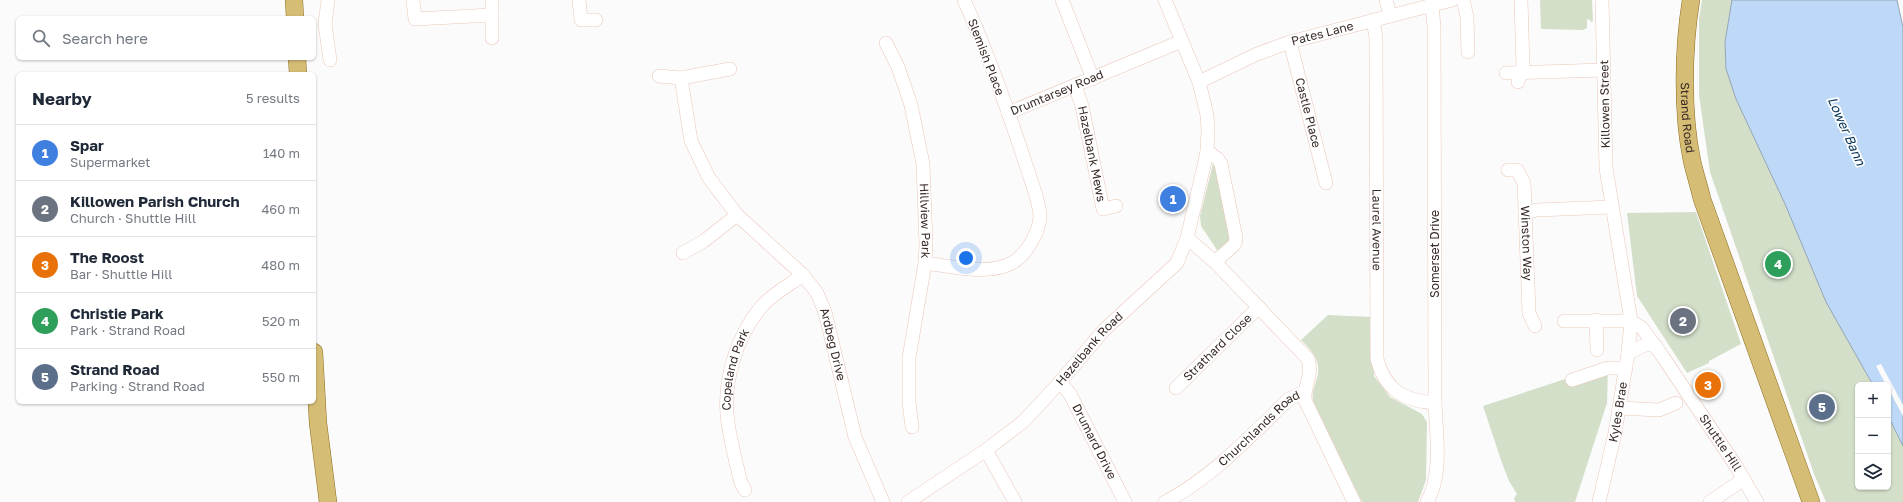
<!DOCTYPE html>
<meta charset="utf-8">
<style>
:root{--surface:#fff;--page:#f2f2f3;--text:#1f2937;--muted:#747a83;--line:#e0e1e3;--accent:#705527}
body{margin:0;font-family:"Golos Text",sans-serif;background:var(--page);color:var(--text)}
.controls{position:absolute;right:12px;bottom:12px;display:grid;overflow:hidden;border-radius:6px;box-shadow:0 1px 3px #0004}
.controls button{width:36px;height:36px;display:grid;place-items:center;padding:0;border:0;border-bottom:1px solid var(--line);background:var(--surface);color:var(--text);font:20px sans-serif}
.you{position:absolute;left:966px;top:258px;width:14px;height:14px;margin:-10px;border:3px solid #fff;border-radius:50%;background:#1a73e8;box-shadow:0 0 0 6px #1a73e833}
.badge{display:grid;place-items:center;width:26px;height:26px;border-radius:50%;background:var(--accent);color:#fff;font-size:13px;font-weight:700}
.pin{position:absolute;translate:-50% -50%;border:2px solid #fff;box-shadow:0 1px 4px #0006}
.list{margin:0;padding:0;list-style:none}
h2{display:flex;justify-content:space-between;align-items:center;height:52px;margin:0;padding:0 16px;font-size:17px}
h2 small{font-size:13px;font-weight:400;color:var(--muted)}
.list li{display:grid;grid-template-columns:26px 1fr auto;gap:12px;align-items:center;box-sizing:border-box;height:56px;padding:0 16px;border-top:1px solid var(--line)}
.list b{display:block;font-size:15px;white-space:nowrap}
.list p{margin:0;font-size:13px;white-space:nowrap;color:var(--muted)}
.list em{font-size:13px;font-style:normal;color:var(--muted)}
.icon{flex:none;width:22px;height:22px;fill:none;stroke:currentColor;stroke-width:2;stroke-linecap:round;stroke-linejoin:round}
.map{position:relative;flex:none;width:1903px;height:502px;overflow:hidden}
.search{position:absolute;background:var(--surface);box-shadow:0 1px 3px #0004;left:16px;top:16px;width:300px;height:44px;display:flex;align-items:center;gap:10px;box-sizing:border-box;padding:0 14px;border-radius:6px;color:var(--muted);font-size:15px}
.panel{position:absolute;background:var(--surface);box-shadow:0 1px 3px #0004;left:16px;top:72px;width:300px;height:332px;border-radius:6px}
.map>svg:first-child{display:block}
.green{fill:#d3dfc9}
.water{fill:#bdd9f7;stroke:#95a5b8}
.pier{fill:#fbfbfb}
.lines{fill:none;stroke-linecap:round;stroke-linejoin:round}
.minor-casing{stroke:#ebc6b9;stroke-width:14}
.major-casing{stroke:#8c6d1e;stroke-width:18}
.minor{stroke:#fff;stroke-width:13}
.major{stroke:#d5bd75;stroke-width:17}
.labels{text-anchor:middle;stroke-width:3.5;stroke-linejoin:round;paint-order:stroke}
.street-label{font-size:12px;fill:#392b26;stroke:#fff}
.water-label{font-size:13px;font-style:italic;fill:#033055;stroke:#fff}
</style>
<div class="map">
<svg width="1903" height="502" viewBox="0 0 1903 502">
<rect width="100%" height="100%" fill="#fbfbfb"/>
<!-- green -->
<path class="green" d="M1540 0H1592L1593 21 1591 22 1590 20 1587 19V28L1583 30 1541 29Z
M1702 0H1741L1870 378 1863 366 1872 385H1858V487H1888V413L1903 439V502H1826L1814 474 1710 172 1699 95V19Z
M1213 164 1218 167 1231 242 1220 250H1217L1201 226 1200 216Z
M1696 212 1741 344 1709 361V363L1687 373 1637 296 1627 213Z
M1328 315 1372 317 1374 376 1390 397 1422 414 1427 422 1426 480 1418 502H1362L1315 409C1304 381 1337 374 1301 340Z
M1608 365 1607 403 1575 502H1515L1514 498 1517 494 1509 481 1502 463 1483 406Z"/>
<!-- water -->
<path class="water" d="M1732 0H1897L1903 27V446L1888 416V385H1873L1826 302 1785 204 1736 99 1726 69 1725 42Z"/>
<!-- pier -->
<path class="pier" d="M1881 364 1903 405V416L1888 388V385H1886L1876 366Z"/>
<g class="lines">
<!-- minor casing -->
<g class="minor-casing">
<g id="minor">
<path d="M328 0 325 24 330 60"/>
<path d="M413 0 415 19 492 15V0"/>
<path d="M579 0 581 20H596"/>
<path d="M1062 0 1093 79"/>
<path d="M1386 0 1390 15"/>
<path d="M1463 0 1467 17 1468 52"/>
<path id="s1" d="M1373 20 1376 38 1377 359C1385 390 1404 401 1435 403"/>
<path d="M492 38V15"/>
<path id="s2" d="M1290 42 1326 183"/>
<path id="s3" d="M886 43 898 67 911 105 923 164 926 244 925 263 909 358V402L912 427"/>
<path d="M1506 73 1604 70"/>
<path d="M659 76 681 78 730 69"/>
<path id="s4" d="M681 78 691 141 709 178 737 215 803 275 817 293 825 312 855 437 883 502"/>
<path id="s5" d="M1199 82 1257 54 1290 42 1452 0"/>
<path d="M1518 82 1523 68 1521 0"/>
<path id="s6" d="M1075 86 1082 106 1103 209 1116 206"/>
<path id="s7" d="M1008 113 1182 41"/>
<path d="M1207 151 1218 159 1221 164 1236 238 1235 244 1215 262"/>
<path id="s8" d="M1508 170H1517L1524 183 1529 313 1535 326"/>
<path d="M1525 213 1537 210 1612 207"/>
<path d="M1187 238 1215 262 1308 359C1313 376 1304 384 1305 400L1354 502"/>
<path d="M683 253 704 241 737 215"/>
<path d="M925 263C952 266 987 276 1012 263 1026 255 1039 233 1040 217 1040 203 1031 181 1027 168 1009 113 988 53 964 0"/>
<path d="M1596 320 1597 350"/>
<path id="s9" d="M1564 321H1631L1642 328 1663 357 1736 466 1757 502"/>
<path d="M1628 353 1645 345H1655"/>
<path d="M1572 380 1608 368H1626"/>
<path id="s10" d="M1060 382 1070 394 1125 502"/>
<path id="s11" d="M1176 388 1259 307"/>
<path d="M1619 408 1659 410 1676 403"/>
<path d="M986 450 1015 502"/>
<path id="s12" d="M745 490 741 483C736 463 731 443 728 423 722 384 736 336 762 306 771 295 791 284 803 275"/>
<path id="s13" d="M908 502 986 450 1024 421 1060 382 1104 330 1177 263 1187 238 1203 170 1207 151 1208 130 1207 115 1199 82 1165 0"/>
<path id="s14" d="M1165 502C1213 477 1250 436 1289 399L1304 392"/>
<path d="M1427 502C1443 474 1436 434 1435 403L1434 27 1432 5"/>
<path id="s15" d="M1599 502 1615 433 1628 353 1631 321 1606 168 1602 0"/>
<path d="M1710 502 1744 479"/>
</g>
</g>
<!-- major casing -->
<g class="major-casing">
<g id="major">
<path d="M294 0 295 18"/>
<path id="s16" d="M1691 0C1683 49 1682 113 1692 161 1695 174 1699 186 1702 199L1811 502"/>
<path d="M297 58 298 74"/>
<path d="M314 352 318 423 328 502"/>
</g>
</g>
<!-- minor -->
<use href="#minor" class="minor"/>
<!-- major -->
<use href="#major" class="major"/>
</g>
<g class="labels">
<!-- street labels -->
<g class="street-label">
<text dy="4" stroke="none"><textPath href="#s5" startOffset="133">Pates Lane</textPath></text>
<text transform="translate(986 57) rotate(69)" y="4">Slemish Place</text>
<text dy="4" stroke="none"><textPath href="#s7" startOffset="53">Drumtarsey Road</textPath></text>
<text transform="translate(1605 104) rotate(-91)" y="4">Killowen Street</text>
<text dy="4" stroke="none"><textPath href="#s2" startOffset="73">Castle Place</textPath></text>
<text dy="4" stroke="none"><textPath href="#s16" startOffset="118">Strand Road</textPath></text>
<text dy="4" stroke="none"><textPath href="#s6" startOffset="70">Hazelbank Mews</textPath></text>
<text dy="4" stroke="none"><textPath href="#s3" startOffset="184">Hillview Park</textPath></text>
<text dy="4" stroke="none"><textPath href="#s1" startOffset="210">Laurel Avenue</textPath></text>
<text dy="4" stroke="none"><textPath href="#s8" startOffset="84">Winston Way</textPath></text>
<text transform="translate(1435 254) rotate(-90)" y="4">Somerset Drive</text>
<text dy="4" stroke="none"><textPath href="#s4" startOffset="317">Ardbeg Drive</textPath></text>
<text dy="4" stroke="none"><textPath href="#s11" startOffset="58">Strathard Close</textPath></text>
<text dy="4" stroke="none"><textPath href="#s13" startOffset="239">Hazelbank Road</textPath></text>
<text dy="4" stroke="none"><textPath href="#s12" startOffset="124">Copeland Park</textPath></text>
<text dy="4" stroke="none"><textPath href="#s15" startOffset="92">Kyles Brae</textPath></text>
<text dy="4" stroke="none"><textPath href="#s14" startOffset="120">Churchlands Road</textPath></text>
<text dy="4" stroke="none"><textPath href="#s10" startOffset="69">Drumard Drive</textPath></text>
<text dy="4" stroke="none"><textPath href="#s9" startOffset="219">Shuttle Hill</textPath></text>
</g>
<!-- water labels -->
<g class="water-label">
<text transform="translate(1847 131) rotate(66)" y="5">Lower Bann</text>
</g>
</g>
</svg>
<div class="controls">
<button>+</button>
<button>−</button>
<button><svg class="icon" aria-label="layers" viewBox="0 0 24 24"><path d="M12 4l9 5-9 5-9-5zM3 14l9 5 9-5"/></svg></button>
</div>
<div class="you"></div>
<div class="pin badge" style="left:1173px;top:199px;background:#3f7fe0">1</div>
<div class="pin badge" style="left:1683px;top:321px;background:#6b7280">2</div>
<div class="pin badge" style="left:1708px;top:385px;background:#e8710a">3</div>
<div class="pin badge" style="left:1778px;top:264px;background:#2e9e5b">4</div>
<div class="pin badge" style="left:1822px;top:407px;background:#5c6f8a">5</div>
<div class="search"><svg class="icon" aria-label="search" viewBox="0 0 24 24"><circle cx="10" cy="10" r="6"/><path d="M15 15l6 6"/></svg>Search here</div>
<section class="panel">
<h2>Nearby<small>5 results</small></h2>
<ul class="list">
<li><span class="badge" style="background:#3f7fe0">1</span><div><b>Spar</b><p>Supermarket</p></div><em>140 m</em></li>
<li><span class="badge" style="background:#6b7280">2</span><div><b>Killowen Parish Church</b><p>Church · Shuttle Hill</p></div><em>460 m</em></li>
<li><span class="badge" style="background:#e8710a">3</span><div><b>The Roost</b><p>Bar · Shuttle Hill</p></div><em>480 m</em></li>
<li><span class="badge" style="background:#2e9e5b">4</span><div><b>Christie Park</b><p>Park · Strand Road</p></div><em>520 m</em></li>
<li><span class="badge" style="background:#5c6f8a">5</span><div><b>Strand Road</b><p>Parking · Strand Road</p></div><em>550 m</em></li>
</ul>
</section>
</div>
